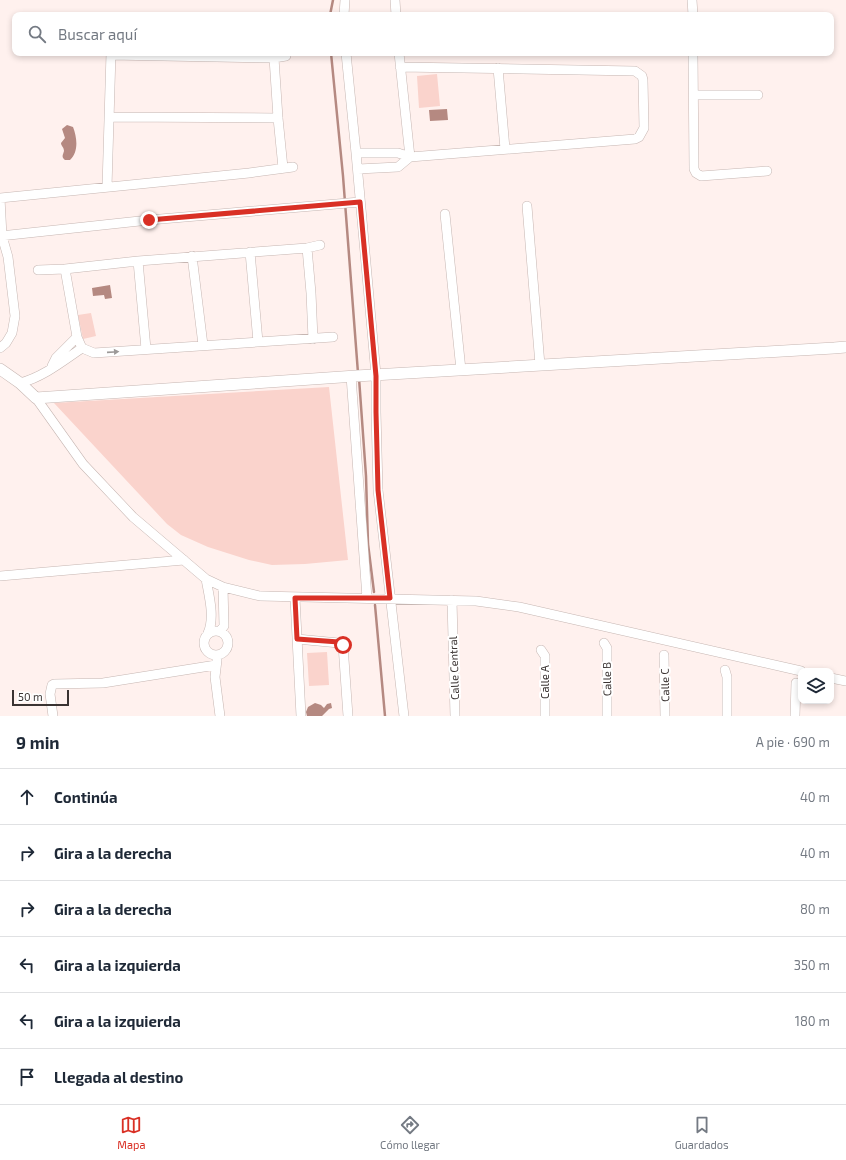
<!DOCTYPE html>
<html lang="es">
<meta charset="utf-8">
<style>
:root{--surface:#fff;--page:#f6f6f7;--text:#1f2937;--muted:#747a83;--line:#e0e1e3;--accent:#d93025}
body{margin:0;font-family:"Exo 2",sans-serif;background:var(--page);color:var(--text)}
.controls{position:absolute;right:12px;bottom:12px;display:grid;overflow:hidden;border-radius:8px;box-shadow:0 2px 6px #0003}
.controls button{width:36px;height:36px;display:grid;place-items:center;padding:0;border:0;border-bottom:1px solid var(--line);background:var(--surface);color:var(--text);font:20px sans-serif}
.scale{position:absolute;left:12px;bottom:10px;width:57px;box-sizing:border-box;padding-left:4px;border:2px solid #3a3332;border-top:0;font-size:11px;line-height:14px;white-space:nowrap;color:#3a3332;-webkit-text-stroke:3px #fff;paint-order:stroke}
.stop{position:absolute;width:12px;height:12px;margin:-9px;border:3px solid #d93025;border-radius:50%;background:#fff}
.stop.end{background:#d93025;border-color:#fff;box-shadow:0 1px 4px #0008}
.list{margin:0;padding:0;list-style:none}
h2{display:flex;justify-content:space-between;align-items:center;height:52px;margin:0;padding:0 16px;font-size:17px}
h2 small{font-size:13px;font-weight:400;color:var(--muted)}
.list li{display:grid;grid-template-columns:26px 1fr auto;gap:12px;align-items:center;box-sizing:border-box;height:56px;padding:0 16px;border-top:1px solid var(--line)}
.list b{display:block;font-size:15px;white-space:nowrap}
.list em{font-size:13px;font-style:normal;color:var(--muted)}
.icon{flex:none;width:22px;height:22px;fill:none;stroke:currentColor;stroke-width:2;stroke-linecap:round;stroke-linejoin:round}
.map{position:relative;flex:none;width:846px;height:716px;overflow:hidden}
.search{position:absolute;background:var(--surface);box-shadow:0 2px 6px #0003;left:12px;right:12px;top:12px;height:44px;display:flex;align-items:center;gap:10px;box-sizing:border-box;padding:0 14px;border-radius:8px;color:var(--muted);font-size:15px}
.sheet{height:388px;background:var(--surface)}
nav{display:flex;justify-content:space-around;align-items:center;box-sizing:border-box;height:56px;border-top:1px solid var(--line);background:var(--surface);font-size:11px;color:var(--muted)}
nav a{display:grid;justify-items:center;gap:2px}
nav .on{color:var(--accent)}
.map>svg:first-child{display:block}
.green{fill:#fad3cc}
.water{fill:#b58981}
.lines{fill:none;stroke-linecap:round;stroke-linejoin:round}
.stream{stroke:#b58981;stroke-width:2.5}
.minor-casing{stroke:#c6b6b2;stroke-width:10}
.tertiary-casing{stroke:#c6b6b2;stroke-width:12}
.minor{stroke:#fff;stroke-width:9}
.tertiary{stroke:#fff;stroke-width:11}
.oneway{fill:#9c9998}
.route{stroke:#d93025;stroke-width:5}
.labels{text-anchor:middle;stroke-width:4;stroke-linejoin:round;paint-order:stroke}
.street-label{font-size:11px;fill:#3a3332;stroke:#fff}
</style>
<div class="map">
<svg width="846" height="716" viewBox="0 0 846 716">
<rect width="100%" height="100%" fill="#fff1ee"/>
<!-- green -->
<path class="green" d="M437 74 440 106 419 108 417 76Z
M91 313 96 336 83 339 78 315Z
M329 387 348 560 305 564 272 565 249 560 208 547 181 535 167 524 54 403Z
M327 652 329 685 309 686 307 653Z"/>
<!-- water -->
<path class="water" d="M447 109 448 120 430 121 429 110Z
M67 125 73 127C77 137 79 152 70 160H65C61 157 63 155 64 151 64 147 61 146 61 143L65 138 62 129Z
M110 285 112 298 105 299 104 295 93 296 92 288Z
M315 703 321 705 324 708 327 704 331 703 332 708 329 709 322 716H307L306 712 308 707Z"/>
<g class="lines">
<!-- stream -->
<path class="stream" d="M330 15 333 0
M331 53 343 176 358 373
M359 378 366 476 368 544 374 592
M375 605 385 716"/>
<!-- minor casing -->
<g class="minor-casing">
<path id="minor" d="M395 0 396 15
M692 0 693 15
M344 15 345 0
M346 53 356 153 376 375V412L378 490 404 716
M399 53 410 157
M693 53 694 169 696 173 701 176 767 171
M111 55 274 58 286 56
M274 58 278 118 283 168
M498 68 505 149
M694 95H758
M109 117 278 118
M356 153H398L410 157 635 139 639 137 644 128 643 80 642 76 635 71 400 67
M358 169 398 167 410 157
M107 187 111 53
M527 206 540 365
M445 214 461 370
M0 236 149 220 360 202
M307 248 311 293 313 339
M250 252 258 342
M192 256 203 345
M138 261 146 349
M65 269 77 337 82 348 94 353 333 337
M38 270 65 269 138 261 307 248 320 245
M0 348 6 343 12 333 15 316 8 257 2 236 0 198 249 173 293 167
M52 366 56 358 77 337
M351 376 367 598
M20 383C43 377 63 361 82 348
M36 398 83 464 133 517 206 579 223 587 260 596 476 601 519 607 801 671
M0 576 184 560
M206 579C209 596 215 617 208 633
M295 598 301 716
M452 600 455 716
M204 643a12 12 0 1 1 24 0a12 12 0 1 1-24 0Z
M220 631 224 626 223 587
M297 639 339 643 343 645 348 716
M604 643 607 648V716
M541 650 545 656V716
M664 655 665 716
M217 660 215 677 220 716
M725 670 727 677V716
M831 678 846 681
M53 716 50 694 52 685 54 684 103 683 216 665
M795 716 796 683"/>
</g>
<!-- tertiary casing -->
<g class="tertiary-casing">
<path id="tertiary" d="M0 369 20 383 36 398 356 376 834 348 846 347"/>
</g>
<!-- minor -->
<use href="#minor" class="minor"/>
<!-- tertiary -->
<use href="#tertiary" class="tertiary"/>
</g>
<!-- one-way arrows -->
<defs><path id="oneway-solid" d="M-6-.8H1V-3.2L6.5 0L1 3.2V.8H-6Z"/></defs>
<use class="oneway" href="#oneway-solid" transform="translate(113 352) rotate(-4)"/>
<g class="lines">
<!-- route -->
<path class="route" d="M149 220 360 202 376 376V412L378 490 390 598H295L297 639 339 642 343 645"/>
</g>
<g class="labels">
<!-- street labels -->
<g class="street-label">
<text transform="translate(454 668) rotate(-92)" y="4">Calle Central</text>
<text transform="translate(607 679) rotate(-91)" y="4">Calle B</text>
<text transform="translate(545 682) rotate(-90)" y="4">Calle A</text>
<text transform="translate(665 685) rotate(-91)" y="4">Calle C</text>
</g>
</g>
</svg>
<div class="controls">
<button><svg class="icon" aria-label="layers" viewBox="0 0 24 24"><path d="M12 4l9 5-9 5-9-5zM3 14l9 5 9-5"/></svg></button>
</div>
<div class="scale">50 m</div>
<div class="stop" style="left:343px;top:645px"></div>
<div class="stop end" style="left:149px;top:220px"></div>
<div class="search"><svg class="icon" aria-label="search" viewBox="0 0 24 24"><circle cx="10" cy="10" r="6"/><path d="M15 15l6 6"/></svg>Buscar aquí</div>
</div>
<section class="sheet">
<h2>9 min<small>A pie · 690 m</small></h2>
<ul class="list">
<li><svg class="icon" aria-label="ahead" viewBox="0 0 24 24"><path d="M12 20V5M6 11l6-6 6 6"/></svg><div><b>Continúa</b></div><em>40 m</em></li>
<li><svg class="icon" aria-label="right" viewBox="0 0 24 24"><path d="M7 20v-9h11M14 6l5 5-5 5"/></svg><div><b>Gira a la derecha</b></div><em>40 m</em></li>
<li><svg class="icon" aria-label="right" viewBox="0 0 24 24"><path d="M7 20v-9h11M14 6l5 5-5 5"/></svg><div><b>Gira a la derecha</b></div><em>80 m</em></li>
<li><svg class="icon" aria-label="left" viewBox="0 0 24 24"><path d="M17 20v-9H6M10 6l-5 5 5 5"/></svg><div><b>Gira a la izquierda</b></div><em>350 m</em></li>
<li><svg class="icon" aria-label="left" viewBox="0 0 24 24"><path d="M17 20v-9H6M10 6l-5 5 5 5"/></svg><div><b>Gira a la izquierda</b></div><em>180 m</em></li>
<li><svg class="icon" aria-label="arrive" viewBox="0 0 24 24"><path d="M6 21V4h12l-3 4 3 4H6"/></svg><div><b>Llegada al destino</b></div></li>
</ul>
</section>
<nav>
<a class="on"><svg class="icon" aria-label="map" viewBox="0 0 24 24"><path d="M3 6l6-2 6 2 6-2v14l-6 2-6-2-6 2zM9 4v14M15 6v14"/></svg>Mapa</a>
<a><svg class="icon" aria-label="directions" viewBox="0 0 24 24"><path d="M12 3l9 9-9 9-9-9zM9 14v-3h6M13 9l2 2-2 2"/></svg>Cómo llegar</a>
<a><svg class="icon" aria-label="saved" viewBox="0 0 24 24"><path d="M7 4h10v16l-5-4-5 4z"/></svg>Guardados</a>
</nav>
